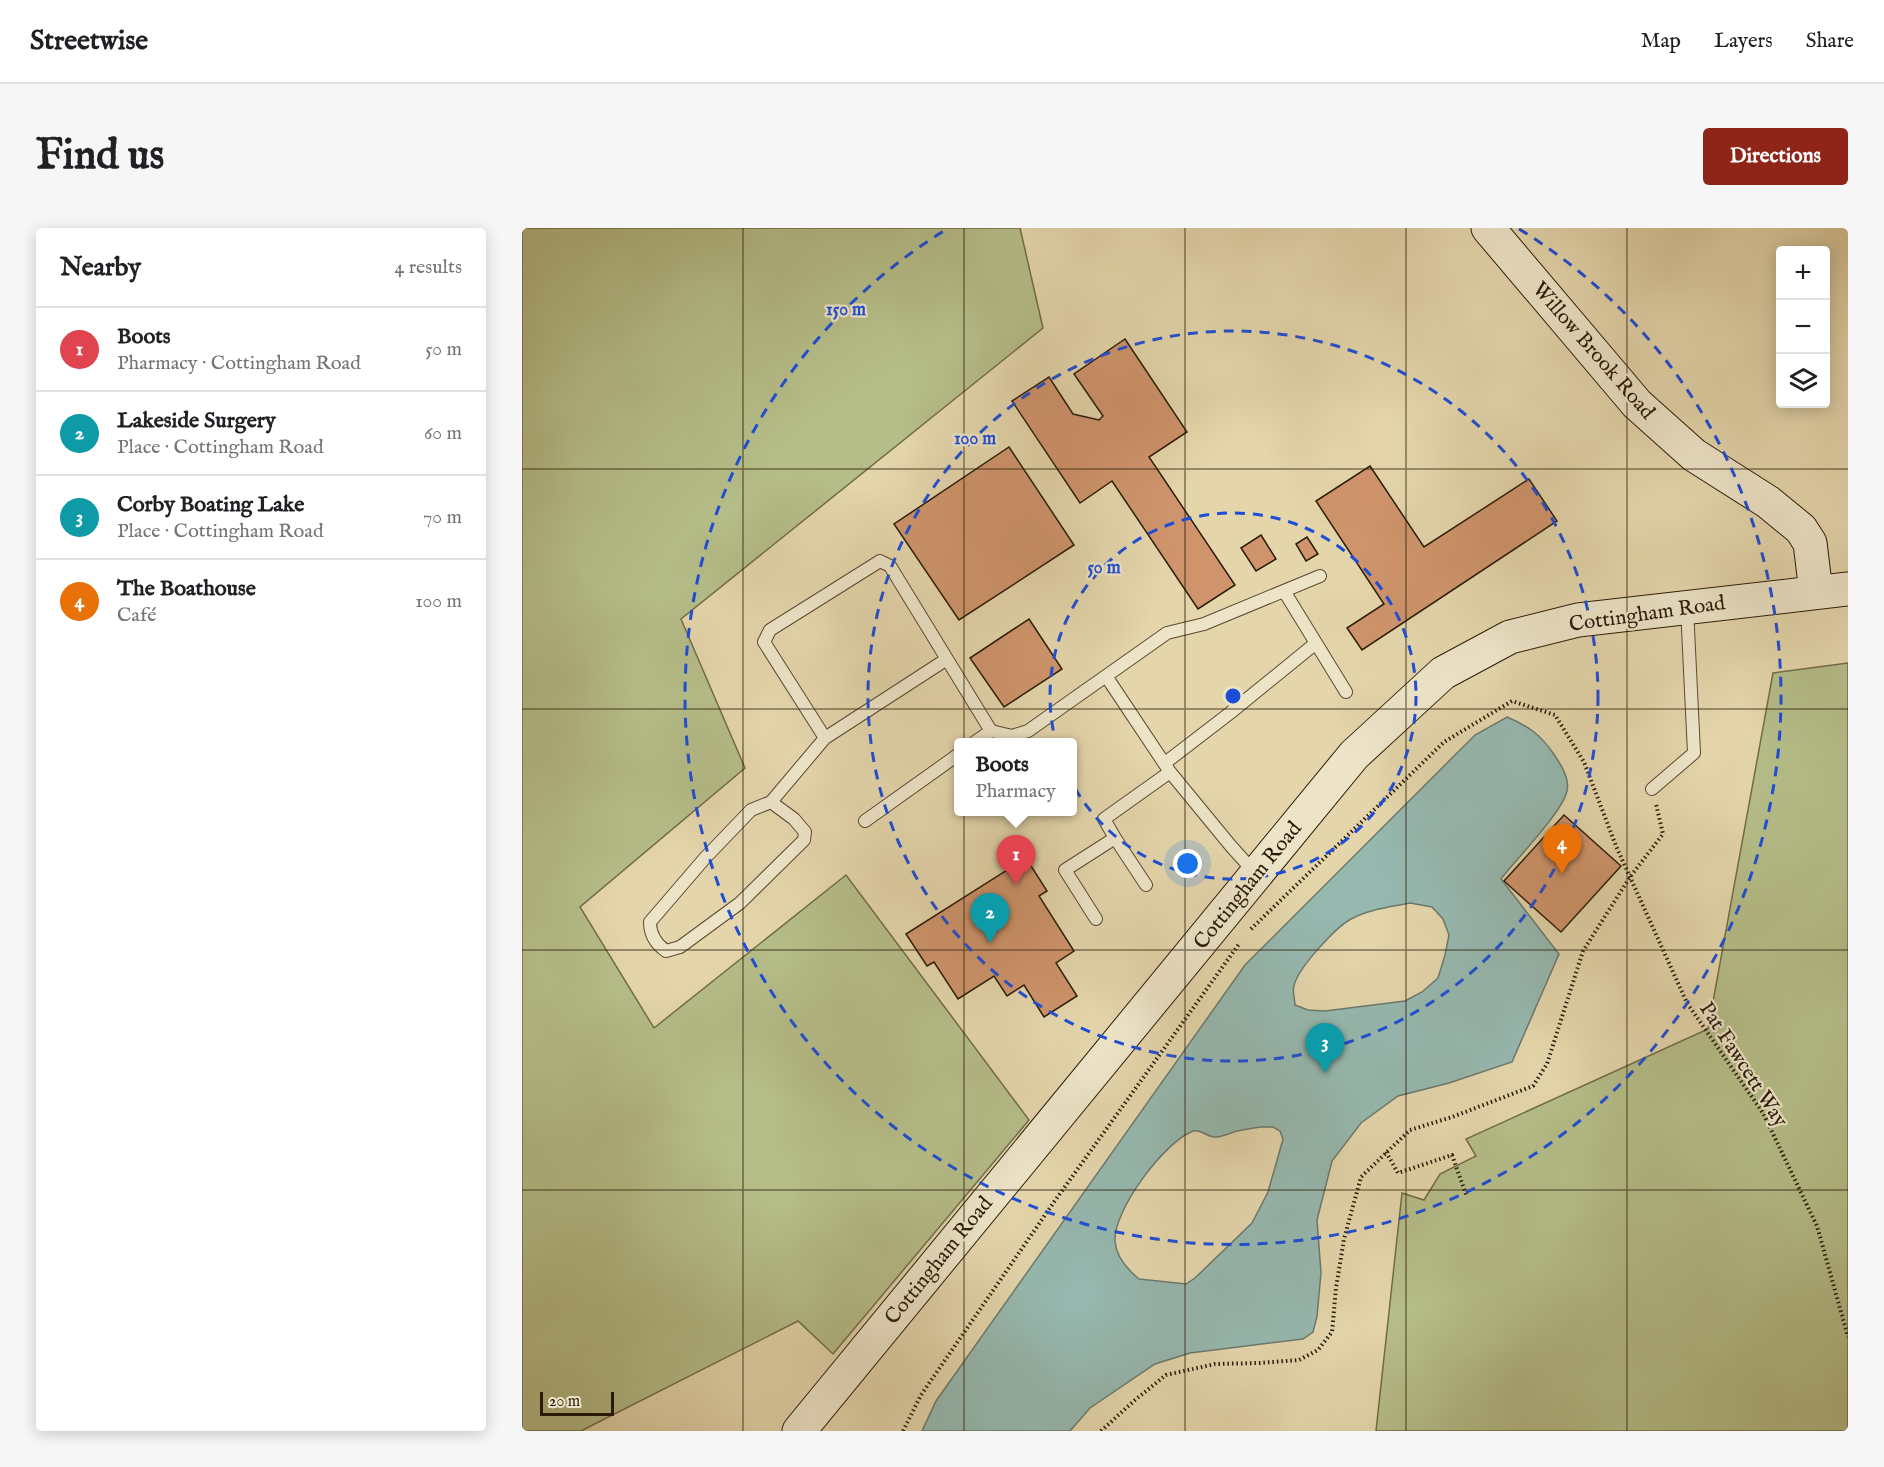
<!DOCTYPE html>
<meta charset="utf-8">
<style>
:root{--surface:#fff;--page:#f6f6f6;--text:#202124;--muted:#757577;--line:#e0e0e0;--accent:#8f2418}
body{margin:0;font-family:"IM FELL English",serif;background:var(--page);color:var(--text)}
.controls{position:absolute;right:18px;top:18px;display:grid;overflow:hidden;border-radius:6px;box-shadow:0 3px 15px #0003}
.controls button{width:54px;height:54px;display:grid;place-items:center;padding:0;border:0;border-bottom:2px solid var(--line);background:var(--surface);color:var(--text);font:30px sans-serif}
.scale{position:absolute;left:18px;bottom:15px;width:74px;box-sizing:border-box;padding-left:6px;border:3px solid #2a1b09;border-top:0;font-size:16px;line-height:21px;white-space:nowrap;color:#2a1b09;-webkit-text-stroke:4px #ede4c8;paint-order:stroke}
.you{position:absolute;left:666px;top:636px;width:21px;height:21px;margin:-15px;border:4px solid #fff;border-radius:50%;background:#1a73e8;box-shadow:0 0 0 9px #1a73e833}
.badge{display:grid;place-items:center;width:39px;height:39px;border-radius:50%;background:var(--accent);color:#fff;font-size:20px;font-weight:700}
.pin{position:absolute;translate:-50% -50px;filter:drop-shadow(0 2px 3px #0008)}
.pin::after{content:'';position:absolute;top:32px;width:21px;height:18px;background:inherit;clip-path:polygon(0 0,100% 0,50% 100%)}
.popup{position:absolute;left:432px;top:510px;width:123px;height:78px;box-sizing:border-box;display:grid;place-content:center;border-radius:6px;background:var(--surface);filter:drop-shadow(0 2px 4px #0005);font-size:20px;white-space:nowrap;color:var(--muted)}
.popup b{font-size:22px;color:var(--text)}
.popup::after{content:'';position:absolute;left:50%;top:100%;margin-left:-12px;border:12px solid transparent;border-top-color:var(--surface)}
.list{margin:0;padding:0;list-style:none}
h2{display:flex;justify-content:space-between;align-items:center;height:78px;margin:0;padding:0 24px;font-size:26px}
h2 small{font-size:20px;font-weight:400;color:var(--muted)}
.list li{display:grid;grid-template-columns:39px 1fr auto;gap:18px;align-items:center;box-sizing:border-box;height:84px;padding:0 24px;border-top:2px solid var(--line)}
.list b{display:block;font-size:22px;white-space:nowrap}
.list p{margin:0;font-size:20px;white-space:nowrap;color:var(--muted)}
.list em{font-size:20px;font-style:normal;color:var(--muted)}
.icon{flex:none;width:33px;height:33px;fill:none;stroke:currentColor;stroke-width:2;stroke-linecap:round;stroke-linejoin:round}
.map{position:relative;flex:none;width:1326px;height:1203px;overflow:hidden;border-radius:6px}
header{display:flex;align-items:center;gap:36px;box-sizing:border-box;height:84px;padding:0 30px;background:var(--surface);border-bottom:2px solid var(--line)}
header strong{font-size:28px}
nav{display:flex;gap:33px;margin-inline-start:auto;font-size:21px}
.intro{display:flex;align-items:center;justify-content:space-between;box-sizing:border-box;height:144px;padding:0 36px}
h1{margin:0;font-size:42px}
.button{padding:15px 27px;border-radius:6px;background:var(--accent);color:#fff;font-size:21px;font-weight:700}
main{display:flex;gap:36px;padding:0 36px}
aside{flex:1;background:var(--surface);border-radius:6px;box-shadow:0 3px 15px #0003}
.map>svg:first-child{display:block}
.green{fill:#b5bd88;stroke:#706c48;stroke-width:1.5}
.water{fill:#96b8af;stroke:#6b796d;stroke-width:1.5;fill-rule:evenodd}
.building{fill:#cf946b;stroke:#2a1b09;stroke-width:1.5}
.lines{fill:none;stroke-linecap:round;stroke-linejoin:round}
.lane-casing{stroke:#584a32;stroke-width:14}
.secondary-casing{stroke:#2a1b09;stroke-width:35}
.path{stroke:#2a1b09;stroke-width:4;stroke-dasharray:1.5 3;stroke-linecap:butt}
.lane{stroke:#ede4c8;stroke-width:12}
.secondary{stroke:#ede4c8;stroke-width:33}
.grid{fill:none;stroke:#2a1b09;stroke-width:1.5;stroke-opacity:0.55}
.ring{fill:none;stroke:#1d4ed8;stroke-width:3;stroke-dasharray:10 8}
.labels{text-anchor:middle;stroke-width:4.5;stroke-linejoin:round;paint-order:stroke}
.street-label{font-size:21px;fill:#2a1b09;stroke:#ede4c8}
.centre{fill:#1d4ed8;stroke:#ede4c8;stroke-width:3}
.ring-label{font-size:18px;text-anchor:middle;font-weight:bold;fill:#1d4ed8;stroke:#ede4c8;stroke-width:4.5;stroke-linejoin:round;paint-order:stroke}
</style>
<header>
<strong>Streetwise</strong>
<nav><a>Map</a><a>Layers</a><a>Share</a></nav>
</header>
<div class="intro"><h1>Find us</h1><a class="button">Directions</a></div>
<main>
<aside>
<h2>Nearby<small>4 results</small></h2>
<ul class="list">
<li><span class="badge" style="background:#e0444e">1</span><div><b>Boots</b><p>Pharmacy · Cottingham Road</p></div><em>50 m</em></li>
<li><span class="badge" style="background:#0f9aa8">2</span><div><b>Lakeside Surgery</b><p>Place · Cottingham Road</p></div><em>60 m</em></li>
<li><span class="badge" style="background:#0f9aa8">3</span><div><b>Corby Boating Lake</b><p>Place · Cottingham Road</p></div><em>70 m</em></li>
<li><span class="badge" style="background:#e8710a">4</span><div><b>The Boathouse</b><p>Café</p></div><em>100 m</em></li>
</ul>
</aside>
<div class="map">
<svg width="1326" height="1203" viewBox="0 0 1326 1203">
<rect width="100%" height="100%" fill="#e4d5ab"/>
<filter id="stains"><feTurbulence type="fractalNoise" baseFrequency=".00333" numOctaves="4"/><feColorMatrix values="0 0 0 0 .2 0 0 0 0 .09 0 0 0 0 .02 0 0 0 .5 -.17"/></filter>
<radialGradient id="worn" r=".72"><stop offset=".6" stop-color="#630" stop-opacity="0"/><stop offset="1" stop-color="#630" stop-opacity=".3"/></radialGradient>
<!-- green -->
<path class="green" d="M0 0H498L521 100 159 391 223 540 58 679 132 800 324 647 507 892 311 1126 276 1093 59 1203H0Z
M1326 435V1203H854L880 965 902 972 918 946 954 928 944 911 1186 801 1251 445Z"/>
<!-- water -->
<path class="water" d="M985 489C1006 498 1018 506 1031 525 1038 535 1048 550 1045 563 1040 585 994 631 979 651L1037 726 990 834 927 855 876 868 839 895 810 933 795 992 799 1045 795 1088 791 1104 781 1111 668 1125 633 1136 568 1180 548 1203H400L414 1173 723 737 953 507ZM888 675 910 679 921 691 927 707 923 727 916 750 900 764 883 773 803 783 786 782 773 777C773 771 770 764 772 758 775 741 814 699 829 691 847 681 869 679 888 675ZM738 899H751L758 903 761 911 746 964 730 995 673 1050 664 1056 617 1051C606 1042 594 1028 593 1013 591 983 642 914 671 903 679 901 685 909 693 909 702 909 711 903 720 902 726 901 732 900 738 899Z"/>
<!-- building -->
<path class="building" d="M603 111 665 204 627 229 713 357 676 381 590 253 558 275 490 173 527 149 551 186 577 192 581 188 552 146Z
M487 219 552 317 437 392 372 296Z
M848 238 902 319 1007 251 1035 293 840 422 825 400 862 376 794 273Z
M739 307 754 331 734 343 719 320Z
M785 309 796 326 784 333 774 316Z
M507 391 540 441 482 479 448 430Z
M1042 587 1099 638 1039 704 982 653Z
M504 630 525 663 517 668 552 723 534 735 555 768 522 789 502 757 485 768 472 748 436 771 412 734 405 738 384 706Z"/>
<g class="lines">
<!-- lane casing -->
<g class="lane-casing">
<path id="lane" d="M762 363 824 464
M425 431 303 510 242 414 248 402 358 333 368 338 469 503 490 508 506 503 645 405 682 396 798 348
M584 448 648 544 708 617 733 645
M453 514 469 503
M643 535 708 485 794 415
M1130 561 1172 525 1165 380
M249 574 272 591 283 604 282 612 218 675 158 719 144 723C134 716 128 706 128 694L183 630 229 582 249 574 303 510
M343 593 437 526
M593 610 624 657
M574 691 543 642 593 610 582 591 648 544"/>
</g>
<!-- secondary casing -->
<g class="secondary-casing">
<path id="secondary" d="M966 0 1115 176 1172 227 1246 274 1279 301 1288 315 1294 364
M277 1203 832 527 921 445 988 409 1056 392 1326 361"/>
</g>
<!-- path -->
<path class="path" d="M729 701 922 514 990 473 1033 487 1062 534 1094 618 1165 775 1241 885 1295 998 1326 1109
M864 924 876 945 930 927 945 969
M381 1203 399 1167 532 974 717 716
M579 1203 613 1172 644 1147 693 1136 737 1135 777 1132 796 1122 810 1104 814 1060 822 1011 839 949 888 902 930 889 1011 858 1025 836 1061 723 1108 649 1141 606 1134 576"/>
<!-- lane -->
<use href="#lane" class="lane"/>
<!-- secondary -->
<use href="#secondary" class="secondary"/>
</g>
<!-- grid -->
<path class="grid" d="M221 0V1203M442 0V1203M663 0V1203M884 0V1203M1105 0V1203M0 241H1326M0 481H1326M0 722H1326M0 962H1326"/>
<!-- distance rings -->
<g class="ring">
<circle cx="711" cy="468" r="183"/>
<circle cx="711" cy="468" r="365"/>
<path d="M997 1A548 548 0 1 1 425 1"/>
</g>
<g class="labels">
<!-- street labels -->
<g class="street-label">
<text transform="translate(1072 122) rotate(49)" y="7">Willow Brook Road</text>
<text transform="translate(1125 385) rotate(-8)" y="7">Cottingham Road</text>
<text transform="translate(725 657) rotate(-51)" y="7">Cottingham Road</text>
<text transform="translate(1222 836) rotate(57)" y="7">Pat Fawcett Way</text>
<text transform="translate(416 1032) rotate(-51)" y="7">Cottingham Road</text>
</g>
</g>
<circle cx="711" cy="468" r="9" class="centre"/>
<g class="ring-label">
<text x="324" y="87">150 m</text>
<text x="453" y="216">100 m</text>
<text x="582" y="345">50 m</text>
</g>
<rect width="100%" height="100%" filter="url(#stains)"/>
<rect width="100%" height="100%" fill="url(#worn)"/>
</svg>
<div class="controls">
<button>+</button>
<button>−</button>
<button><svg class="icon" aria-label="layers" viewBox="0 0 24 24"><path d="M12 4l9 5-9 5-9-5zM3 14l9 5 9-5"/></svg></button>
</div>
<div class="scale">20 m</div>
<div class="you"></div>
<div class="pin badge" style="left:494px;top:657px;background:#e0444e">1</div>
<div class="popup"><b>Boots</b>Pharmacy</div>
<div class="pin badge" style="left:468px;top:715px;background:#0f9aa8">2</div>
<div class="pin badge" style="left:803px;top:845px;background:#0f9aa8">3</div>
<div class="pin badge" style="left:1040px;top:646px;background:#e8710a">4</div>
</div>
</main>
